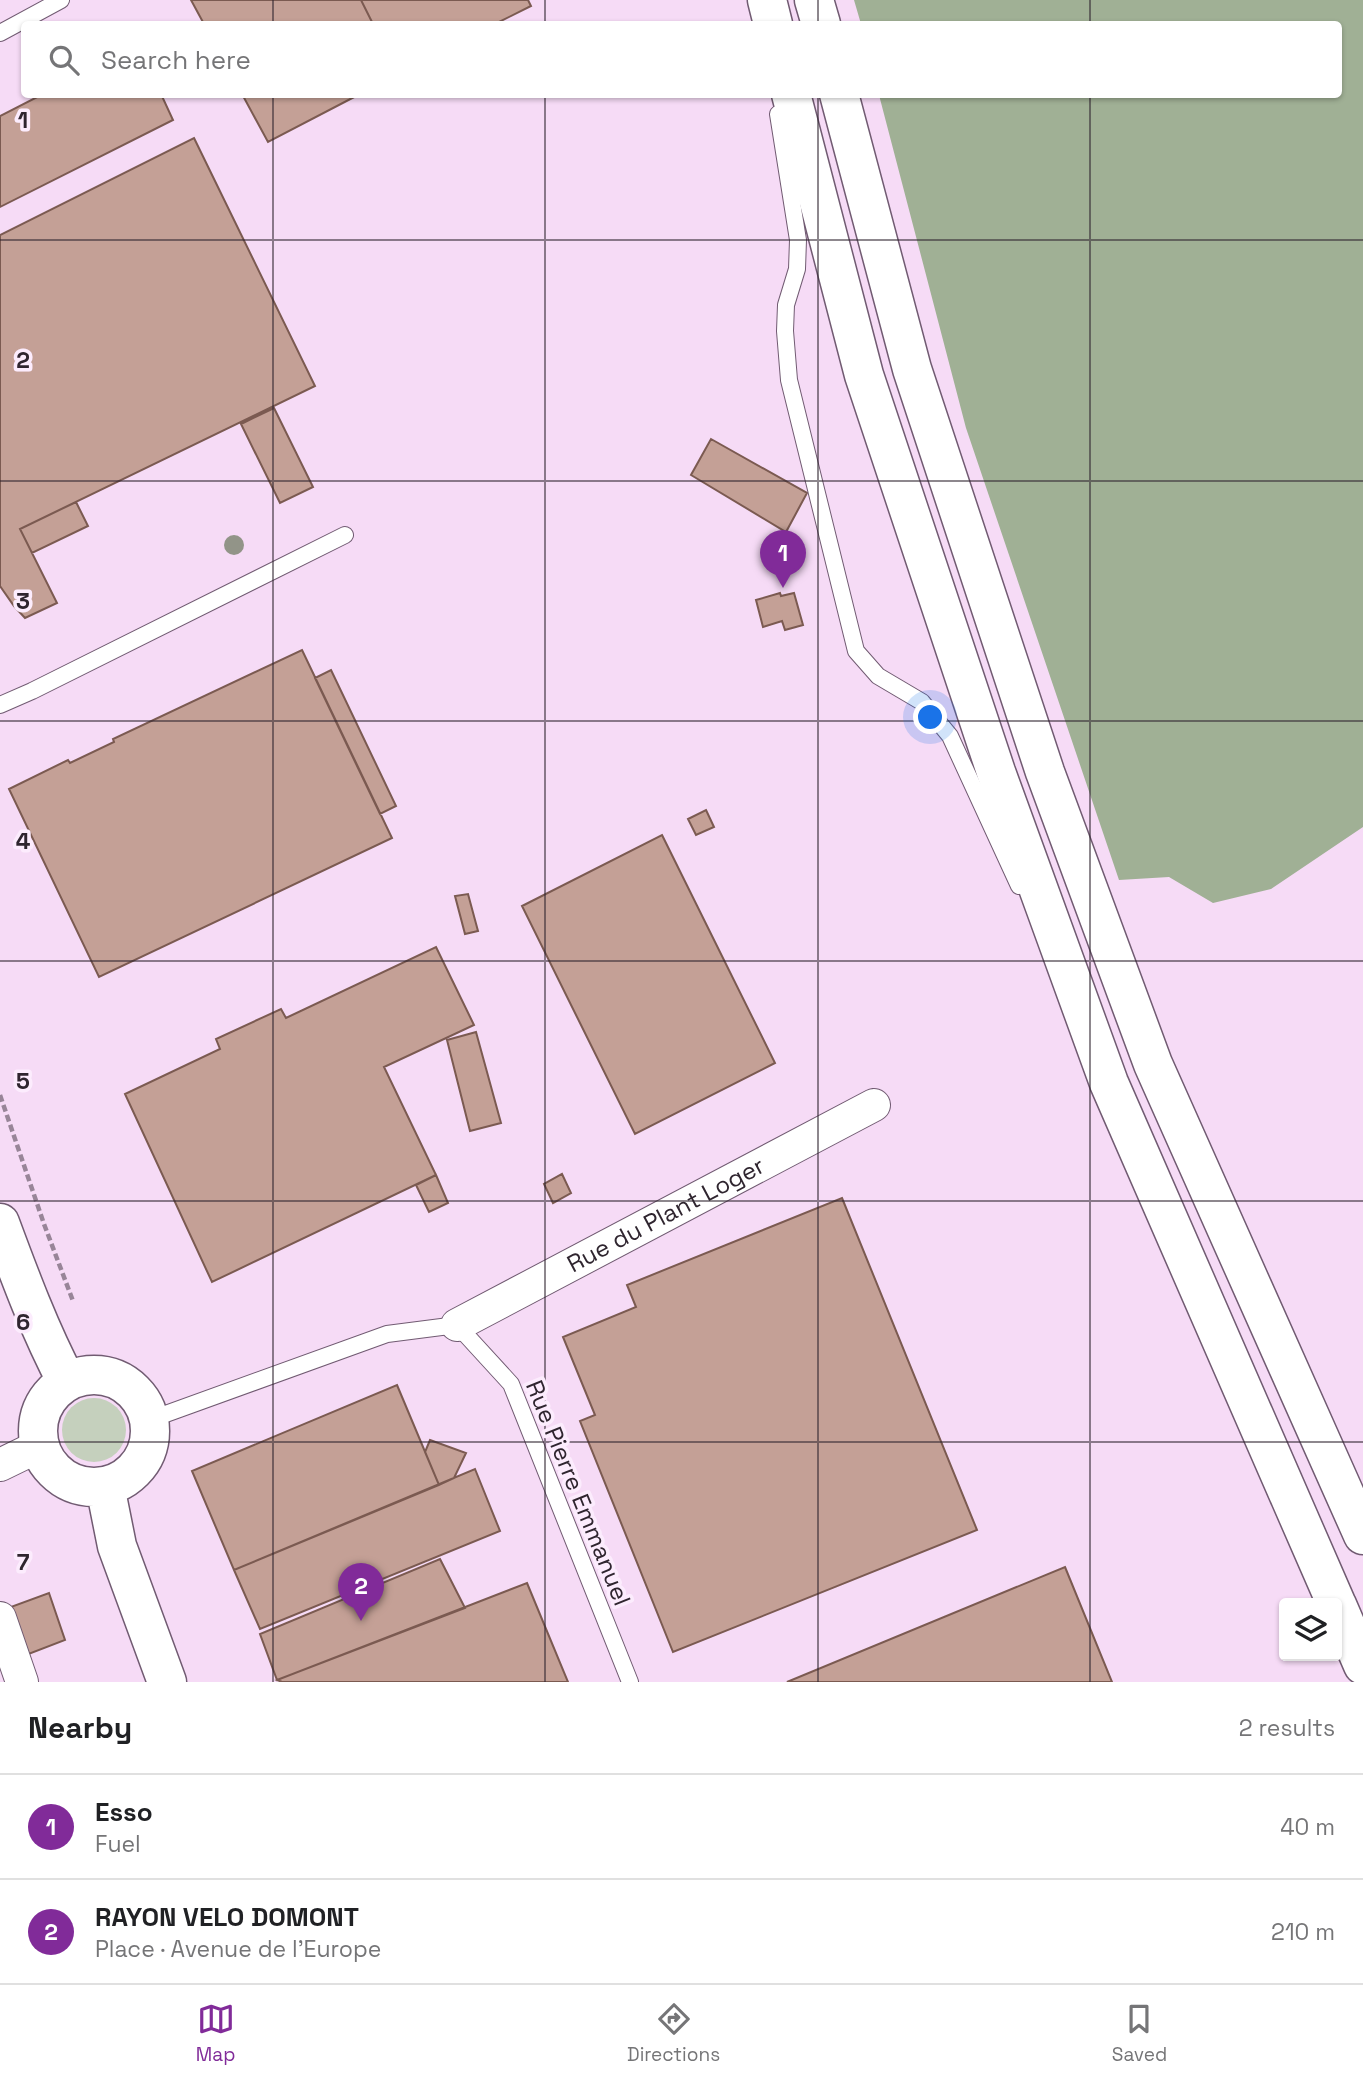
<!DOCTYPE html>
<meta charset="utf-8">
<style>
:root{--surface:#fff;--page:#f6f6f6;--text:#202124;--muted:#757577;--line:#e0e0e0;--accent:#812b99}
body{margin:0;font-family:"Space Grotesk",sans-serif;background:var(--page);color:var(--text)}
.controls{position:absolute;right:21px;bottom:21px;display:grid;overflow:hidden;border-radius:7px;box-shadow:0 2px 5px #0004}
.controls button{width:63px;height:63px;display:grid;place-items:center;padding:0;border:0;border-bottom:2px solid var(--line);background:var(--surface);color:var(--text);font:35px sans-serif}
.you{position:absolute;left:931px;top:718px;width:24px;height:24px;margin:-18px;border:5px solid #fff;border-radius:50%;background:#1a73e8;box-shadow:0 0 0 10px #1a73e833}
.badge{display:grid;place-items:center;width:46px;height:46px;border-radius:50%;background:var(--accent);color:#fff;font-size:23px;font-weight:700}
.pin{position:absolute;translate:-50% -58px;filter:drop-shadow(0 2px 4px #0008)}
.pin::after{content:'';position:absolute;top:37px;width:24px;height:21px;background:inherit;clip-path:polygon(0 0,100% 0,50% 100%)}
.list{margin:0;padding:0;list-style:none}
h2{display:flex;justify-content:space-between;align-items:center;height:91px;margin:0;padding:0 28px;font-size:30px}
h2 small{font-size:23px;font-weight:400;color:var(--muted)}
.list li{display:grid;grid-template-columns:46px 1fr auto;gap:21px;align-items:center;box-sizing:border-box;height:105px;padding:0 28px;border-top:2px solid var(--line)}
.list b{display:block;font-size:26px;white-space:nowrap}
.list p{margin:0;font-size:23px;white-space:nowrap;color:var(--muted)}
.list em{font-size:23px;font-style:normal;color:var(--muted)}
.icon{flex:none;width:38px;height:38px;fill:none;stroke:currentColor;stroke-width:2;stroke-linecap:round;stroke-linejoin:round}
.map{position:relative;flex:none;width:1363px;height:1682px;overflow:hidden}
.search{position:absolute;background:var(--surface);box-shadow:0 2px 5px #0004;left:21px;right:21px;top:21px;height:77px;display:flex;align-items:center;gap:18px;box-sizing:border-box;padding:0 24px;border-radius:7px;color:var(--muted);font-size:26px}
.sheet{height:301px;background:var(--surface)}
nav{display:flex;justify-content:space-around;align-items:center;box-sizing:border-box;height:98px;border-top:2px solid var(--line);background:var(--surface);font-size:19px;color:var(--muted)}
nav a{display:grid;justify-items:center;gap:4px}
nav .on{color:var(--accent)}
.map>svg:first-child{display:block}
.green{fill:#c5d0bd}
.forest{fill:#a0b095}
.building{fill:#c4a096;stroke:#7b5a51;stroke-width:2}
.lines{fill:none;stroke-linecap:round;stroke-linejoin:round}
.lane-casing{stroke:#715b72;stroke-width:18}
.street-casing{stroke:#715b72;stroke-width:34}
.secondary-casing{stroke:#715b72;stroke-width:41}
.highway-casing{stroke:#715b72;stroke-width:41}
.path{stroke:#988598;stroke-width:4.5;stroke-dasharray:7 3.5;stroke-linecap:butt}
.lane{stroke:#fff;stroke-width:16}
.street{stroke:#fff;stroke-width:32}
.secondary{stroke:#fff;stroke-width:38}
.highway{stroke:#fff;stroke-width:38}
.tree{fill:#929488}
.grid{fill:none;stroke:#2f252f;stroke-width:2;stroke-opacity:0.55}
.labels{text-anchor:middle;stroke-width:7;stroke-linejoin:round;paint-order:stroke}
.street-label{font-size:24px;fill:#2f252f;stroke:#fcecfd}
.grid-label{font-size:23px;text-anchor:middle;font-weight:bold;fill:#2f252f;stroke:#fcecfd;stroke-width:7;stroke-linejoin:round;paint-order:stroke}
</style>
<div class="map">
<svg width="1363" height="1682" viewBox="0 0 1363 1682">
<rect width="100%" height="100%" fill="#f6dbf6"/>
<!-- green -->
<path class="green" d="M62 1430a32 32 0 1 1 64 0a32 32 0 1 1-64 0Z"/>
<!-- forest -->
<path class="forest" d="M854 0H1363V827L1271 889 1213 903 1169 877 1119 880 966 428 879 95 1338 94V24H861Z"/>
<!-- building -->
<path class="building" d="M191 0H361L373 24H204Z
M361 0H528L531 6 495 24H373Z
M43 94H161L173 120 0 207V116Z
M242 94H360L268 142Z
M194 138 315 386 20 529 57 603 25 618 14 606 0 586V235Z
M274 408 313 487 280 503 241 424Z
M711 439 807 493 786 532 691 475Z
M76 502 88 526 32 553 20 529Z
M780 593 781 596 794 593 803 625 785 630 782 621 763 627 756 600Z
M302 650 392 838 99 977 9 789 68 760 70 763 114 742 113 739Z
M331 670 396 806 380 814 315 678Z
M706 810 714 827 696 835 688 819Z
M662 835 775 1063 635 1134 522 906Z
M468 894 478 931 465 934 455 896Z
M436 947 474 1025 384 1067 436 1175 212 1282 125 1094 220 1049 216 1039 281 1009 286 1018Z
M476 1032 501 1123 470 1131 447 1040Z
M562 1174 571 1193 553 1203 544 1184Z
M436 1175 448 1203 429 1212 416 1185Z
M842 1198 977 1530 673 1652 580 1421 595 1415 563 1337 636 1307 627 1285Z
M397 1385 439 1485 234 1570 192 1471Z
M430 1440 466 1453 454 1478 439 1485 425 1452Z
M475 1469 500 1531 260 1629 234 1570Z
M440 1559 465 1608 277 1680 260 1634Z
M1065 1567 1112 1682H787Z
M527 1583 568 1682H282L277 1680Z
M49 1593 65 1640 26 1655 8 1608Z"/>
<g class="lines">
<!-- lane casing -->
<g class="lane-casing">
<path id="lane" d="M0 33 61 0
M778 114 798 240 797 269 786 305 785 331 789 380 856 651 878 676 922 702 950 736 1019 886
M0 705 32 691 345 535
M149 1420 387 1334 457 1325 511 1384 630 1682"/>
</g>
<!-- street casing -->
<g class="street-casing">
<g id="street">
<path id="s1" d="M457 1325 874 1105"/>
<path d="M0 1465 39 1446"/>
<path d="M0 1618 22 1682"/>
</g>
</g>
<!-- secondary casing -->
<g class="secondary-casing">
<path id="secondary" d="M0 1223C20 1277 40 1331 67 1382
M38 1431a56 56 0 1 1 112 0a56 56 0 1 1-112 0Z
M105 1486 117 1546 167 1682"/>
</g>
<!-- highway casing -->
<g class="highway-casing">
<path id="highway" d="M767 0 773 24
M814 0 821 24
M791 94 864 375 996 772 1109 1083 1336 1603
M839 94 912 369 1045 772 1153 1064 1363 1535
M1337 1605 1363 1665"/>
</g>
<!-- path -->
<path class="path" d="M0 1095 44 1224 73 1301"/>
<!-- lane -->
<use href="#lane" class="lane"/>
<!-- street -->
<use href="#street" class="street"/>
<!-- secondary -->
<use href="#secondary" class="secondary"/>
<!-- highway -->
<use href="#highway" class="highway"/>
</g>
<!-- trees -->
<circle class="tree" cx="234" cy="545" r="10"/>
<!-- grid -->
<path class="grid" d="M273 0V24M545 0V24M818 0V24M1090 0V24M273 94V1682M545 94V1682M818 94V1682M1090 94V1682M0 240H1363M0 481H1363M0 721H1363M0 961H1363M0 1201H1363M0 1442H1363"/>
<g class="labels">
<!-- street labels -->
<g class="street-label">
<text dy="8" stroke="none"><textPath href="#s1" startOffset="236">Rue du Plant Loger</textPath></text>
<text transform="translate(578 1493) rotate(68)" y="8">Rue Pierre Emmanuel</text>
</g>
</g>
<g class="grid-label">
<text x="23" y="128">1</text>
<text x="23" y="368">2</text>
<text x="23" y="609">3</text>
<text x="23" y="849">4</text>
<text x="23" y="1089">5</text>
<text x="23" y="1330">6</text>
<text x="23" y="1570">7</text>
</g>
</svg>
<div class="controls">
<button><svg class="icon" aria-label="layers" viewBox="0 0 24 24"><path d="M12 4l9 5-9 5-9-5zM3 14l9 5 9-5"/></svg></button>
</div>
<div class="you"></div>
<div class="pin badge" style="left:783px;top:588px">1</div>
<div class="pin badge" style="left:361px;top:1621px">2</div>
<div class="search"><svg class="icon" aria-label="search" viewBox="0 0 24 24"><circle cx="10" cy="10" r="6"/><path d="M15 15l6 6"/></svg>Search here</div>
</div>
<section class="sheet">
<h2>Nearby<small>2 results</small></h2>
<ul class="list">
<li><span class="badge">1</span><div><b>Esso</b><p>Fuel</p></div><em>40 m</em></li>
<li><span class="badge">2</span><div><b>RAYON VELO DOMONT</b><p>Place · Avenue de l'Europe</p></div><em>210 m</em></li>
</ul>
</section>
<nav>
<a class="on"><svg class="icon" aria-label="map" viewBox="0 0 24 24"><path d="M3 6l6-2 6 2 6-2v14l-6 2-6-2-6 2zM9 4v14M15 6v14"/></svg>Map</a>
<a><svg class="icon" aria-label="directions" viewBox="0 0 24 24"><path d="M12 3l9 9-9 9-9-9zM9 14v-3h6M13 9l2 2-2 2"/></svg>Directions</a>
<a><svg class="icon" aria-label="saved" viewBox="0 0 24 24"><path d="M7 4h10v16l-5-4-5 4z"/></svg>Saved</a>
</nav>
